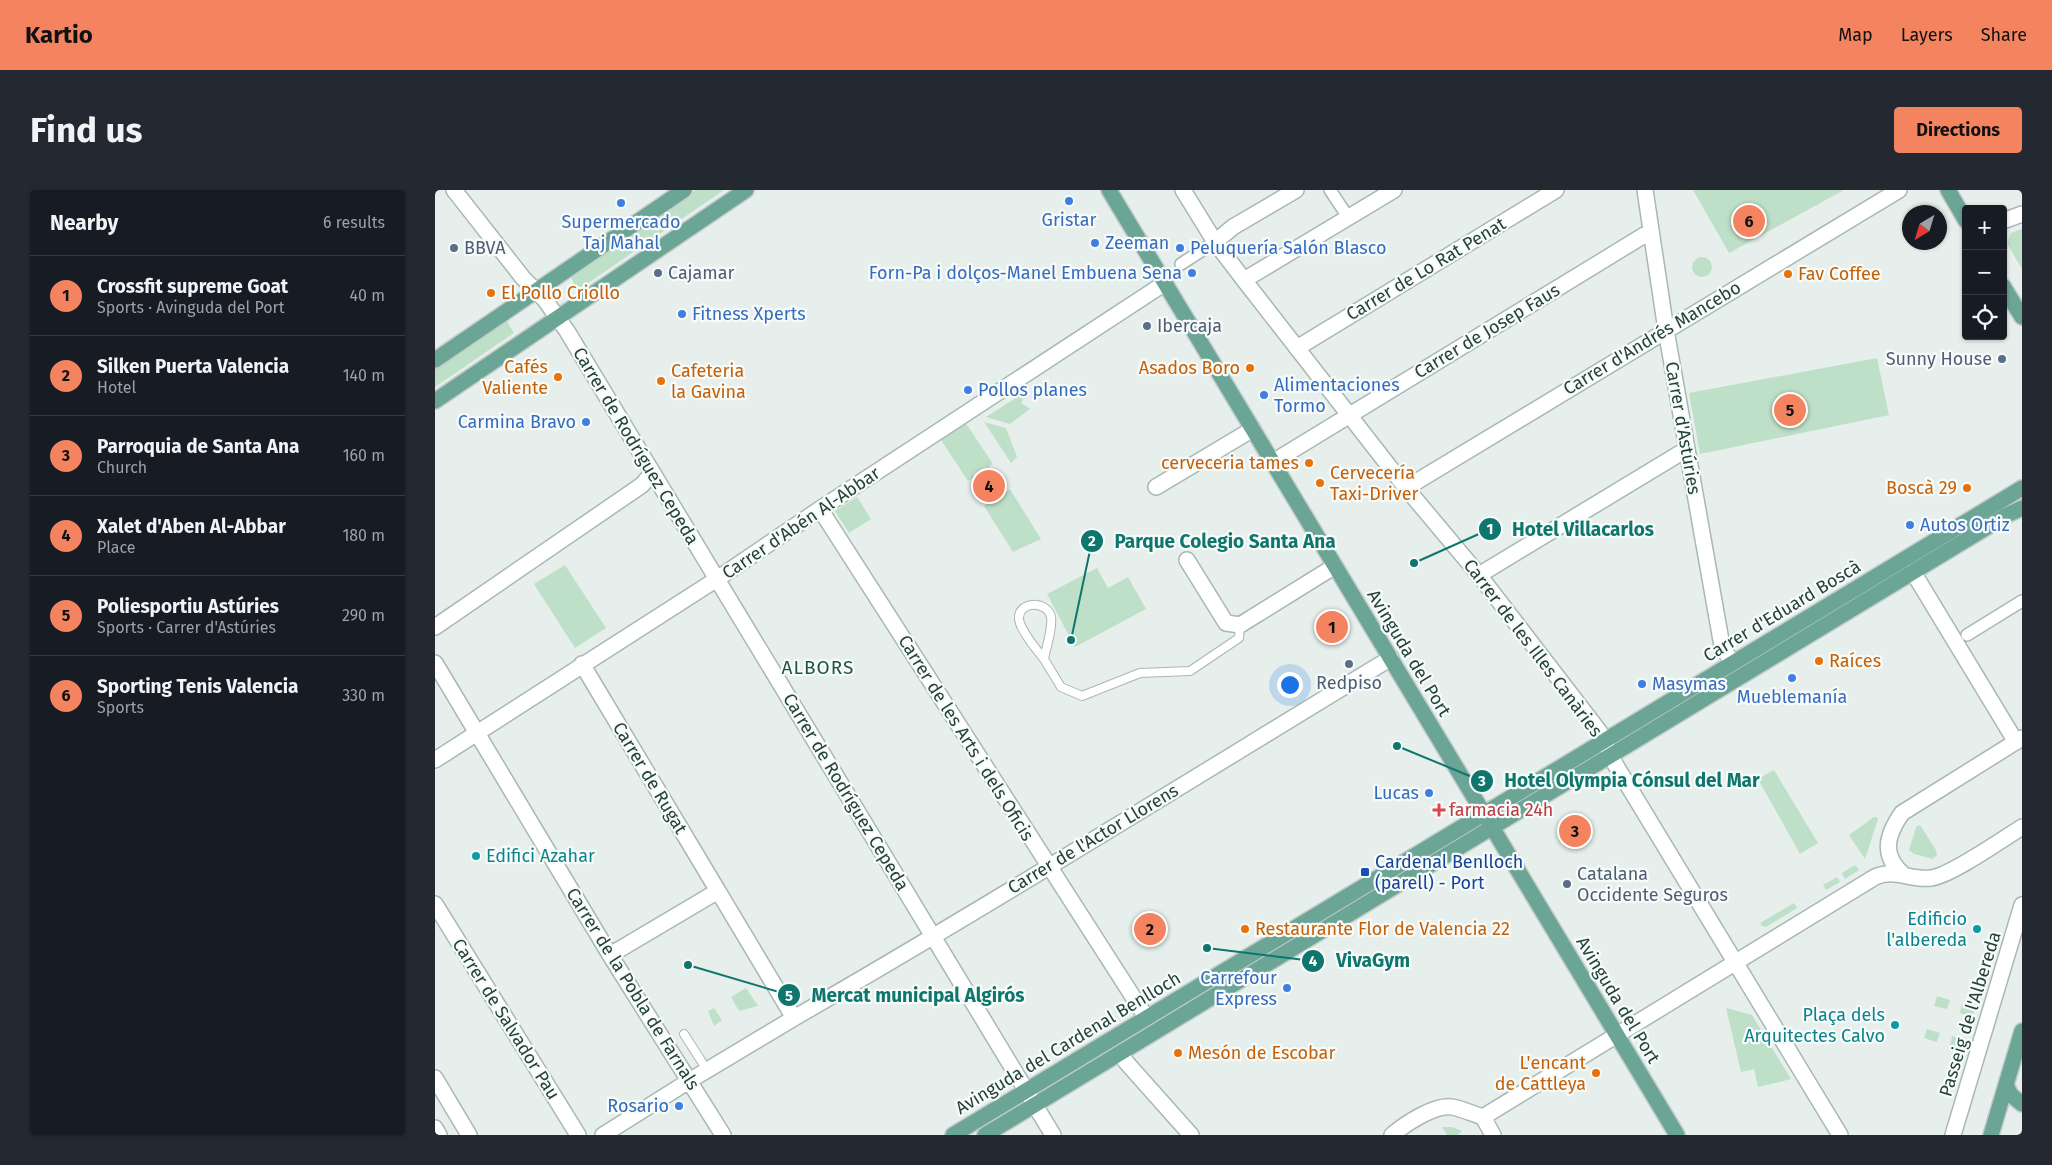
<!DOCTYPE html>
<meta charset="utf-8">
<style>
:root{--surface:#171b24;--page:#242831;--text:#f1f3f6;--muted:#9ea1a6;--line:#363941;--accent:#f4845f}
body{margin:0;font-family:"Fira Sans",sans-serif;background:var(--page);color:var(--text)}
.controls{position:absolute;right:15px;top:15px;display:grid;overflow:hidden;border-radius:5px;box-shadow:0 1px 4px #0004}
.controls button{width:45px;height:45px;display:grid;place-items:center;padding:0;border:0;border-bottom:1px solid var(--line);background:var(--surface);color:var(--text);font:25px sans-serif}
.compass{position:absolute;left:1467px;top:15px;width:45px;height:45px;border-radius:50%;background:var(--surface);box-shadow:0 1px 4px #0004;rotate:218deg}
.you{position:absolute;left:854px;top:494px;width:18px;height:18px;margin:-12px;border:4px solid #fff;border-radius:50%;background:#1a73e8;box-shadow:0 0 0 8px #1a73e833}
.badge{display:grid;place-items:center;width:32px;height:32px;border-radius:50%;background:var(--accent);color:#111;font-size:16px;font-weight:700}
.pin{position:absolute;translate:-50% -50%;border:2px solid #fff;box-shadow:0 1px 5px #0006}
.list{margin:0;padding:0;list-style:none}
h2{display:flex;justify-content:space-between;align-items:center;height:65px;margin:0;padding:0 20px;font-size:21px}
h2 small{font-size:16px;font-weight:400;color:var(--muted)}
.list li{display:grid;grid-template-columns:32px 1fr auto;gap:15px;align-items:center;box-sizing:border-box;height:80px;padding:0 20px;border-top:1px solid var(--line)}
.list b{display:block;font-size:19px;white-space:nowrap}
.list p{margin:0;font-size:16px;white-space:nowrap;color:var(--muted)}
.list em{font-size:16px;font-style:normal;color:var(--muted)}
.icon{flex:none;width:28px;height:28px;fill:none;stroke:currentColor;stroke-width:2;stroke-linecap:round;stroke-linejoin:round}
.map{position:relative;flex:none;width:1587px;height:945px;overflow:hidden;border-radius:5px}
header{display:flex;align-items:center;gap:30px;box-sizing:border-box;height:70px;padding:0 25px;background:var(--accent);color:#111}
header strong{font-size:24px}
nav{display:flex;gap:28px;margin-inline-start:auto;font-size:18px}
.intro{display:flex;align-items:center;justify-content:space-between;box-sizing:border-box;height:120px;padding:0 30px}
h1{margin:0;font-size:35px}
.button{padding:12px 22px;border-radius:5px;background:var(--accent);color:#111;font-size:18px;font-weight:700}
main{display:flex;gap:30px;padding:0 30px}
aside{flex:1;background:var(--surface);border-radius:5px;box-shadow:0 1px 4px #0004}
.map>svg:first-child{display:block}
.green{fill:#bfe0c8}
.lines{fill:none;stroke-linecap:round;stroke-linejoin:round}
.service-casing{stroke:#a8b8b2;stroke-width:10}
.pedestrian-casing{stroke:#a8b8b2;stroke-width:14}
.minor-casing{stroke:#a8b8b2;stroke-width:18}
.tertiary-casing{stroke:#a8b8b2;stroke-width:18}
.primary-casing{stroke:#c2cac8;stroke-width:18}
.service{stroke:#fff;stroke-width:8}
.pedestrian{stroke:#fff;stroke-width:11}
.minor{stroke:#fff;stroke-width:15}
.tertiary{stroke:#fff;stroke-width:15}
.primary{stroke:#6aa596;stroke-width:15}
.shop-dot{fill:#3f7fe0;stroke:#f7fbf9;stroke-width:2}
.service-dot{fill:#5c6f8a;stroke:#f7fbf9;stroke-width:2}
.food-dot{fill:#e8710a;stroke:#f7fbf9;stroke-width:2}
.health-dot{fill:#e0444e;stroke:#f7fbf9;stroke-width:2}
.culture-dot{fill:#0f9aa8;stroke:#f7fbf9;stroke-width:2}
.transit-dot{fill:#1a4fb4;stroke:#f7fbf9;stroke-width:2}
.labels{text-anchor:middle;stroke-width:4.5;stroke-linejoin:round;paint-order:stroke}
.shop-label{font-size:18px;fill:#366cbe;stroke:#f7fbf9;text-anchor:start}
.service-label{font-size:18px;fill:#4e5e75;stroke:#f7fbf9;text-anchor:start}
.street-label{font-size:18px;fill:#24423a;stroke:#f7fbf9}
.food-label{font-size:18px;fill:#c56008;stroke:#f7fbf9;text-anchor:start}
.health-label{font-size:18px;fill:#be3a42;stroke:#f7fbf9;text-anchor:start}
.culture-label{font-size:18px;fill:#0d838f;stroke:#f7fbf9;text-anchor:end}
.transit-label{font-size:18px;fill:#164399;stroke:#f7fbf9;text-anchor:start}
.neighbourhood-label{font-size:19px;letter-spacing:1px;fill:#1f5548;stroke:#f7fbf9}
.leader{fill:none;stroke:#0f766e;stroke-width:2}
.callout-dot{fill:#0f766e;stroke:#f7fbf9;stroke-width:2}
.mark-label{font-size:15px;text-anchor:middle;font-weight:bold;fill:#fff}
.callout-label{font-size:19px;text-anchor:middle;font-weight:bold;fill:#0f766e;stroke:#f7fbf9;stroke-width:4.5;stroke-linejoin:round;paint-order:stroke}
</style>
<header>
<strong>Kartio</strong>
<nav><a>Map</a><a>Layers</a><a>Share</a></nav>
</header>
<div class="intro"><h1>Find us</h1><a class="button">Directions</a></div>
<main>
<aside>
<h2>Nearby<small>6 results</small></h2>
<ul class="list">
<li><span class="badge">1</span><div><b>Crossfit supreme Goat</b><p>Sports · Avinguda del Port</p></div><em>40 m</em></li>
<li><span class="badge">2</span><div><b>Silken Puerta Valencia</b><p>Hotel</p></div><em>140 m</em></li>
<li><span class="badge">3</span><div><b>Parroquia de Santa Ana</b><p>Church</p></div><em>160 m</em></li>
<li><span class="badge">4</span><div><b>Xalet d'Aben Al-Abbar</b><p>Place</p></div><em>180 m</em></li>
<li><span class="badge">5</span><div><b>Poliesportiu Astúries</b><p>Sports · Carrer d'Astúries</p></div><em>290 m</em></li>
<li><span class="badge">6</span><div><b>Sporting Tenis Valencia</b><p>Sports</p></div><em>330 m</em></li>
</ul>
</aside>
<div class="map">
<svg width="1587" height="945" viewBox="0 0 1587 945">
<rect width="100%" height="100%" fill="#e6efeb"/>
<!-- green -->
<path class="green" d="M261 0H289L143 100 136 88Z
M1258 0H1409L1294 63Z
M1587 39V79L1572 53 1576 43Z
M1257 77a10 10 0 1 1 20 0a10 10 0 1 1-20 0Z
M71 130 79 143 0 197V179Z
M1442 168 1454 225 1265 264 1254 203Z
M593 200 586 213 595 219 575 234 551 227Z
M530 232 558 274 551 279 550 277 538 284 540 287 533 291 506 250Z
M549 232 571 238 582 267 576 273Z
M575 299 606 349 578 362 549 316Z
M422 307 436 329 414 343 400 321Z
M130 375 171 438 140 458 99 394Z
M662 378 673 398 693 387 711 419 640 457 612 404Z
M1339 580 1383 653 1365 664 1323 589Z
M1439 627H1442L1443 629 1430 669 1414 645Z
M1485 635 1501 660 1502 665 1498 669 1479 664 1474 660 1481 637Z
M1420 675 1424 680 1410 689 1407 683Z
M1402 687 1405 692 1391 700 1388 695Z
M1359 713 1362 718 1331 737 1327 736 1325 733Z
M311 798 323 816 304 821 296 807Z
M1502 806 1515 810 1512 819 1499 816Z
M1527 814 1540 817 1537 827 1525 823Z
M279 818 287 830 279 836 273 821Z
M1291 818 1317 825 1356 889 1323 897 1319 879 1306 882Z
M1492 839 1505 843 1502 852 1489 848Z
M1517 846 1530 850 1527 859 1515 856Z
M1007 937H1017L1027 941 1023 945H1012Z"/>
<g class="lines">
<!-- service casing -->
<g class="service-casing">
<path id="service" d="M609 469C602 460 585 440 584 429 583 410 613 411 616 427 618 439 611 457 609 469L626 497 647 506 705 483 755 481 804 448 805 435
M249 844 272 880"/>
</g>
<!-- pedestrian casing -->
<g class="pedestrian-casing">
<path id="pedestrian" d="M895 0 913 27
M746 74 780 52
M1532 445 1587 411"/>
</g>
<!-- minor casing -->
<g class="minor-casing">
<path id="minor" d="M19 0 88 88 110 110 132 141 618 945
M1210 0 1231 140 1287 456 1297 473
M1568 31 1587 24
M780 52 798 37 861 0
M809 90 959 0
M862 158 1121 0
M838 272 1216 41
M721 297 818 239
M971 298 1464 0
M385 319 711 827
M752 370 791 433 805 435 900 376
M1478 382 1581 552
M1044 385 1252 259
M0 437 207 295 217 283
M0 473 175 765 288 945
M147 474 283 701
M0 570 282 389 385 319 730 93
M1469 685C1446 666 1451 646 1467 623L1587 548
M0 714 143 945
M359 828C560 712 757 589 956 468
M686 863 691 872 756 945
M1048 927 1058 945
M168 945 254 891 359 828 283 701 175 765
M957 945C970 934 1000 914 1017 917 1028 919 1038 924 1048 927L1440 687C1459 678 1477 691 1496 688 1515 686 1568 649 1587 637
M1518 945 1587 715"/>
</g>
<!-- tertiary casing -->
<g class="tertiary-casing">
<path id="tertiary" d="M748 0 780 52 809 90 971 298 1044 385 1164 541 1180 574 1405 945
M0 888 34 945
M0 938 4 945"/>
</g>
<!-- primary casing -->
<g class="primary-casing">
<path id="primary" d="M674 0 1242 945
M1513 0 1531 31
M1568 96 1587 127
M0 170 249 0
M0 211 311 0
M1571 895 1576 905 1587 914
M518 945 1587 298
M550 945 1572 325 1587 318
M1556 945 1587 841"/>
</g>
<!-- service -->
<use href="#service" class="service"/>
<!-- pedestrian -->
<use href="#pedestrian" class="pedestrian"/>
<!-- minor -->
<use href="#minor" class="minor"/>
<!-- tertiary -->
<use href="#tertiary" class="tertiary"/>
<!-- primary -->
<use href="#primary" class="primary"/>
</g>
<!-- markers -->
<g class="shop-dot">
<circle cx="634" cy="11" r="5"/>
<circle cx="186" cy="13" r="5"/>
<circle cx="660" cy="53" r="5"/>
<circle cx="745" cy="58" r="5"/>
<circle cx="757" cy="83" r="5"/>
<circle cx="247" cy="124" r="5"/>
<circle cx="533" cy="200" r="5"/>
<circle cx="829" cy="205" r="5"/>
<circle cx="151" cy="232" r="5"/>
<circle cx="1475" cy="335" r="5"/>
<circle cx="1357" cy="488" r="5"/>
<circle cx="1207" cy="494" r="5"/>
<circle cx="994" cy="603" r="5"/>
<circle cx="852" cy="798" r="5"/>
<circle cx="244" cy="916" r="5"/>
</g>
<g class="service-dot">
<circle cx="19" cy="58" r="5"/>
<circle cx="223" cy="83" r="5"/>
<circle cx="712" cy="136" r="5"/>
<circle cx="1567" cy="169" r="5"/>
<circle cx="914" cy="474" r="5"/>
<circle cx="1132" cy="694" r="5"/>
</g>
<g class="food-dot">
<circle cx="1353" cy="84" r="5"/>
<circle cx="56" cy="103" r="5"/>
<circle cx="815" cy="178" r="5"/>
<circle cx="123" cy="187" r="5"/>
<circle cx="226" cy="191" r="5"/>
<circle cx="874" cy="273" r="5"/>
<circle cx="885" cy="293" r="5"/>
<circle cx="1532" cy="298" r="5"/>
<circle cx="1384" cy="471" r="5"/>
<circle cx="810" cy="739" r="5"/>
<circle cx="743" cy="863" r="5"/>
<circle cx="1161" cy="883" r="5"/>
</g>
<path class="health-dot" d="M1001.5 612.5h5v5h5v5h-5v5h-5v-5h-5v-5h5z"/>
<g class="culture-dot">
<circle cx="41" cy="666" r="5"/>
<circle cx="1542" cy="739" r="5"/>
<circle cx="1460" cy="835" r="5"/>
</g>
<rect class="transit-dot" x="925" y="677" width="10" height="10" rx="2.5"/>
<g class="labels">
<!-- shop labels -->
<g class="shop-label">
<text x="634" y="36" text-anchor="middle">Gristar</text>
<text x="186" y="38" text-anchor="middle">Supermercado<tspan x="186" dy="21">Taj Mahal</tspan></text>
<text x="670" y="59">Zeeman</text>
<text x="755" y="64">Peluquería Salón Blasco</text>
<text x="747" y="89" text-anchor="end">Forn-Pa i dolços-Manel Embuena Sena</text>
<text x="257" y="130">Fitness Xperts</text>
<text x="839" y="201">Alimentaciones<tspan x="839" dy="21">Tormo</tspan></text>
<text x="543" y="206">Pollos planes</text>
<text x="141" y="238" text-anchor="end">Carmina Bravo</text>
<text x="1485" y="341">Autos Ortiz</text>
<text x="1217" y="500">Masymas</text>
<text x="1357" y="513" text-anchor="middle">Mueblemanía</text>
<text x="984" y="609" text-anchor="end">Lucas</text>
<text x="842" y="794" text-anchor="end">Carrefour<tspan x="842" dy="21">Express</tspan></text>
<text x="234" y="922" text-anchor="end">Rosario</text>
</g>
<!-- service labels -->
<g class="service-label">
<text x="29" y="64">BBVA</text>
<text x="233" y="89">Cajamar</text>
<text x="722" y="142">Ibercaja</text>
<text x="1557" y="175" text-anchor="end">Sunny House</text>
<text x="914" y="499" text-anchor="middle">Redpiso</text>
<text x="1142" y="690">Catalana<tspan x="1142" dy="21">Occidente Seguros</tspan></text>
</g>
<!-- street labels -->
<g class="street-label">
<text transform="translate(991 79) rotate(-31)" y="6">Carrer de Lo Rat Penat</text>
<text transform="translate(1052 141) rotate(-31)" y="6">Carrer de Josep Faus</text>
<text transform="translate(1217 148) rotate(-31)" y="6">Carrer d'Andrés Mancebo</text>
<text transform="translate(1248 238) rotate(80)" y="6">Carrer d'Astúries</text>
<text transform="translate(201 256) rotate(59)" y="6">Carrer de Rodríguez Cepeda</text>
<text transform="translate(366 333) rotate(-34)" y="6">Carrer d'Abén Al-Abbar</text>
<text transform="translate(1347 421) rotate(-31)" y="6">Carrer d'Eduard Boscà</text>
<text transform="translate(1098 458) rotate(53)" y="6">Carrer de les Illes Canàries</text>
<text transform="translate(974 463) rotate(59)" y="6">Avinguda del Port</text>
<text transform="translate(531 548) rotate(58)" y="6">Carrer de les Arts i dels Oficis</text>
<text transform="translate(215 588) rotate(59)" y="6">Carrer de Rugat</text>
<text transform="translate(411 602) rotate(59)" y="6">Carrer de Rodríguez Cepeda</text>
<text transform="translate(658 649) rotate(-31)" y="6">Carrer de l'Actor Llorens</text>
<text transform="translate(198 799) rotate(58)" y="6">Carrer de la Pobla de Farnals</text>
<text transform="translate(1183 810) rotate(59)" y="6">Avinguda del Port</text>
<text transform="translate(1535 824) rotate(-73)" y="6">Passeig de l'Albereda</text>
<text transform="translate(71 829) rotate(58)" y="6">Carrer de Salvador Pau</text>
<text transform="translate(633 853) rotate(-31)" y="6">Avinguda del Cardenal Benlloch</text>
</g>
<!-- food labels -->
<g class="food-label">
<text x="1363" y="90">Fav Coffee</text>
<text x="66" y="109">El Pollo Criollo</text>
<text x="113" y="183" text-anchor="end">Cafés<tspan x="113" dy="21">Valiente</tspan></text>
<text x="805" y="184" text-anchor="end">Asados Boro</text>
<text x="236" y="187">Cafeteria<tspan x="236" dy="21">la Gavina</tspan></text>
<text x="864" y="279" text-anchor="end">cerveceria tames</text>
<text x="895" y="289">Cervecería<tspan x="895" dy="21">Taxi-Driver</tspan></text>
<text x="1522" y="304" text-anchor="end">Boscà 29</text>
<text x="1394" y="477">Raíces</text>
<text x="820" y="745">Restaurante Flor de Valencia 22</text>
<text x="753" y="869">Mesón de Escobar</text>
<text x="1151" y="879" text-anchor="end">L'encant<tspan x="1151" dy="21">de Cattleya</tspan></text>
</g>
<!-- health labels -->
<g class="health-label">
<text x="1014" y="626">farmacia 24h</text>
</g>
<!-- culture labels -->
<g class="culture-label">
<text x="51" y="672" text-anchor="start">Edifici Azahar</text>
<text x="1532" y="735">Edificio<tspan x="1532" dy="21">l'albereda</tspan></text>
<text x="1450" y="831">Plaça dels<tspan x="1450" dy="21">Arquitectes Calvo</tspan></text>
</g>
<!-- transit labels -->
<g class="transit-label">
<text x="940" y="678">Cardenal Benlloch<tspan x="940" dy="21">(parell) - Port</tspan></text>
</g>
<!-- neighbourhood labels -->
<g class="neighbourhood-label">
<text x="383" y="484">ALBORS</text>
</g>
</g>
<!-- callouts -->
<path class="leader" d="M979 373L1055 339M636 450L657 351M962 556L1047 591M772 758L878 771M253 775L354 805"/>
<g class="callout-dot">
<circle cx="979" cy="373" r="5"/>
<circle cx="636" cy="450" r="5"/>
<circle cx="962" cy="556" r="5"/>
<circle cx="772" cy="758" r="5"/>
<circle cx="253" cy="775" r="5"/>
<circle cx="1055" cy="339" r="12"/>
<circle cx="657" cy="351" r="12"/>
<circle cx="1047" cy="591" r="12"/>
<circle cx="878" cy="771" r="12"/>
<circle cx="354" cy="805" r="12"/>
</g>
<g class="mark-label">
<text x="1055" y="344">1</text>
<text x="657" y="356">2</text>
<text x="1047" y="596">3</text>
<text x="878" y="776">4</text>
<text x="354" y="811">5</text>
</g>
<g class="callout-label">
<text x="1148" y="346">Hotel Villacarlos</text>
<text x="790" y="358">Parque Colegio Santa Ana</text>
<text x="1197" y="597">Hotel Olympia Cónsul del Mar</text>
<text x="938" y="777">VivaGym</text>
<text x="483" y="812">Mercat municipal Algirós</text>
</g>
</svg>
<div class="controls">
<button>+</button>
<button>−</button>
<button><svg class="icon" aria-label="locate" viewBox="0 0 24 24"><circle cx="12" cy="12" r="6"/><path d="M12 2v4M12 18v4M2 12h4M18 12h4"/></svg></button>
</div>
<svg class="compass" viewBox="-18 -18 36 36"><path d="M0-13l5 13h-10z" fill="#e53935"/><path d="M0 13l5-13h-10z" fill="#9ea1a6"/></svg>
<div class="you"></div>
<div class="pin badge" style="left:897px;top:437px">1</div>
<div class="pin badge" style="left:715px;top:739px">2</div>
<div class="pin badge" style="left:1140px;top:641px">3</div>
<div class="pin badge" style="left:554px;top:296px">4</div>
<div class="pin badge" style="left:1355px;top:220px">5</div>
<div class="pin badge" style="left:1314px;top:31px">6</div>
</div>
</main>
